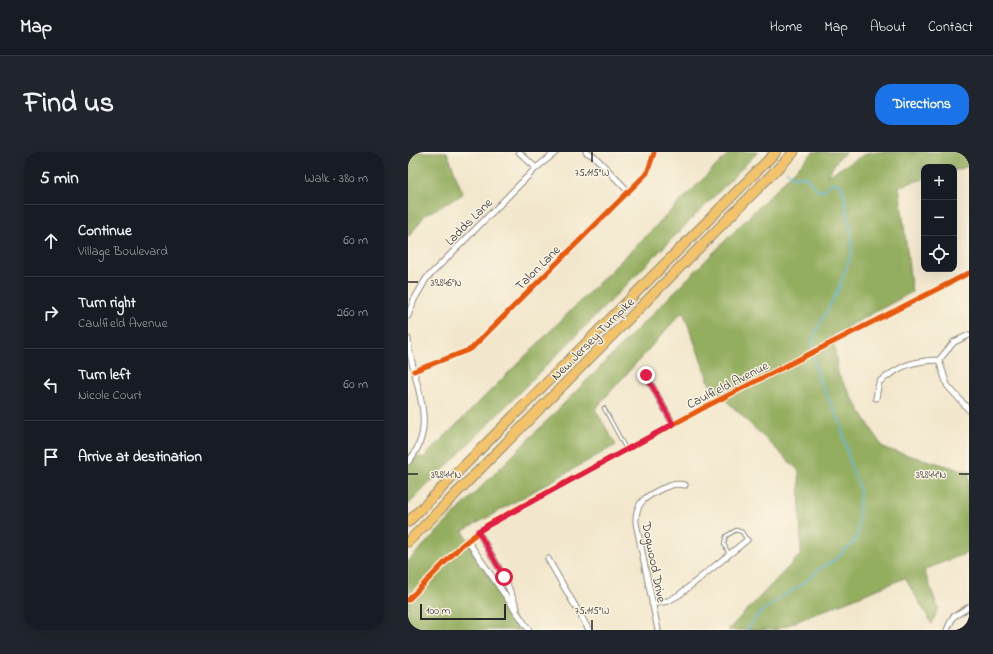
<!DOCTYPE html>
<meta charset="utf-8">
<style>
:root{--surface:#171b24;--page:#20242c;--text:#f1f3f6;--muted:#9ea1a6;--line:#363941;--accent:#1a73e8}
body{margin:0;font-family:"Indie Flower",sans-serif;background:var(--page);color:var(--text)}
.controls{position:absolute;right:12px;top:12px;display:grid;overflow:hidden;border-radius:8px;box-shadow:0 4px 16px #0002}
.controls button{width:36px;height:36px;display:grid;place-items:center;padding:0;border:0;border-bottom:1px solid var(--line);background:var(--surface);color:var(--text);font:20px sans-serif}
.scale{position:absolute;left:12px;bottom:10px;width:86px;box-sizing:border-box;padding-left:4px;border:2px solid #2b2b2b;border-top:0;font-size:11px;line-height:14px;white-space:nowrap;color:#2b2b2b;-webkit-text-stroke:3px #fcf5e5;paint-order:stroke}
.stop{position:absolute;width:12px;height:12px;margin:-9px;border:3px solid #e11d48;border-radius:50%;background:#fff}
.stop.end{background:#e11d48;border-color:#fff;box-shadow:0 1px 4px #0008}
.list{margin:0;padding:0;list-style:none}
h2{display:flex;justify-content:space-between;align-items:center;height:52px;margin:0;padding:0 16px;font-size:17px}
h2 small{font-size:13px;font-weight:400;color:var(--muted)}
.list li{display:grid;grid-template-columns:26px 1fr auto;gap:12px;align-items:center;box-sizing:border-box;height:72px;padding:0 16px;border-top:1px solid var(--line)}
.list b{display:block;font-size:15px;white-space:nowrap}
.list p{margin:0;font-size:13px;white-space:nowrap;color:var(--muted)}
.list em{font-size:13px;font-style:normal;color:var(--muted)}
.icon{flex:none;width:22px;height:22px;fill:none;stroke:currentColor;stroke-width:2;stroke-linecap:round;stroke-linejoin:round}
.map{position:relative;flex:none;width:561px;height:478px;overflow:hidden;border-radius:16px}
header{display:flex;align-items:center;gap:24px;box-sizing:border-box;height:56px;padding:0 20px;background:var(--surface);border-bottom:1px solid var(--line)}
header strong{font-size:19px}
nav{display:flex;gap:22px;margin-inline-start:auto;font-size:14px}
.intro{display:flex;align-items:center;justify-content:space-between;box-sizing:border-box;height:96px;padding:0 24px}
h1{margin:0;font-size:28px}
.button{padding:10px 18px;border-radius:16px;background:var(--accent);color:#fff;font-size:14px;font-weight:700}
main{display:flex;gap:24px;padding:0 24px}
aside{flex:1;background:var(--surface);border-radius:16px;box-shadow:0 4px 16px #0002}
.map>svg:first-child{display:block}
.forest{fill:#94ae60;stroke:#606c46}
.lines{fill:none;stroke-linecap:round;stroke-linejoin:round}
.stream{stroke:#62b7de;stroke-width:1.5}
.lane-casing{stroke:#8e897c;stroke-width:4.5}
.street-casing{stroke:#8e897c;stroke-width:7}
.highway-casing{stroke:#8e897c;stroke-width:11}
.lane{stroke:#fff;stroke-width:2.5}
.street{stroke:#fff;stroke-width:5}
.highway{stroke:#f2c36a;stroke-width:9}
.cycleway-casing{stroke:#fcf5e5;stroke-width:8}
.cycleway{stroke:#e8590c;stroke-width:5}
.route{stroke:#e11d48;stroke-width:5}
.ticks{fill:none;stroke:#2b2b2b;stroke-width:1.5}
.labels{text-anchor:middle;stroke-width:3;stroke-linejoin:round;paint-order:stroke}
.street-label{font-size:13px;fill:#2b2b2b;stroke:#fcf5e5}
.ticks-label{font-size:10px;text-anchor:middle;fill:#2b2b2b;stroke:#fcf5e5;stroke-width:3;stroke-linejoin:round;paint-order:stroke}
</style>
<header>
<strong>Map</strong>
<nav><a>Home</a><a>Map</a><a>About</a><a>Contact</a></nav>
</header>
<div class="intro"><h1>Find us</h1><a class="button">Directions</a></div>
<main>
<aside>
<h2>5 min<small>Walk · 380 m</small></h2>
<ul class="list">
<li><svg class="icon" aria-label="ahead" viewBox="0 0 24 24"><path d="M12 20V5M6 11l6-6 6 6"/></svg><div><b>Continue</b><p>Village Boulevard</p></div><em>60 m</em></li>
<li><svg class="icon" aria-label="right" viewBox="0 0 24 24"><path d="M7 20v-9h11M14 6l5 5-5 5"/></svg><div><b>Turn right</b><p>Caulfield Avenue</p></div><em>260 m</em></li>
<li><svg class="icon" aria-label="left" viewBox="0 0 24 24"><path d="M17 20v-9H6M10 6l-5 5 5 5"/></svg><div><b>Turn left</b><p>Nicole Court</p></div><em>60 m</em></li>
<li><svg class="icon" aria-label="arrive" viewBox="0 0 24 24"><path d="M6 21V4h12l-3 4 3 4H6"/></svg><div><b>Arrive at destination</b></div></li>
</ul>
</aside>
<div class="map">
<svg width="561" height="478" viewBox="0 0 561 478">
<rect width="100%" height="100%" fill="#fcf5e5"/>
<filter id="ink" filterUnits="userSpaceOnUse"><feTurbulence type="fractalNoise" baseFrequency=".025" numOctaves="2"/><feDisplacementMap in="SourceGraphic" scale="8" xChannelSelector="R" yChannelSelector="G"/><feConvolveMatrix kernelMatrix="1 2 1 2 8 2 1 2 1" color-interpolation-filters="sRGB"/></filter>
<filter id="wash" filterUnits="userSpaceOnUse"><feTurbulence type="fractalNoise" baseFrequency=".012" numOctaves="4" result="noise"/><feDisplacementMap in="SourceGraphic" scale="16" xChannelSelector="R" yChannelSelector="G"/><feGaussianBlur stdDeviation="0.9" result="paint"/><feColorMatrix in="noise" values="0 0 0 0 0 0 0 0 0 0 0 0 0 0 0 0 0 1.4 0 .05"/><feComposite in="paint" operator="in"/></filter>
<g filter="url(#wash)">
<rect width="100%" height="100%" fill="#f2e7cc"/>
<!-- forest -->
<path class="forest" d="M0 0H39L55 42 17 63 0 86Z
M322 0H350L0 353V302L15 306Z
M405 0H438L430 7 419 24 461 0H561V14L546 19V15H516V27L491 34 504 140 425 183 430 222 475 296 561 320V400L516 418 530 456 524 472 497 426 367 478H320L393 402 391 319 302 233 275 159 187 257 208 293 55 379 112 478H0V409Z"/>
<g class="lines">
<!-- stream -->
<path class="stream" d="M379 19 385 25 397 24 410 39H415L425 30 434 34 444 85V100L431 136 406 183 404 199
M339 478 352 460 400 428 411 417 428 407 445 391 450 383 452 338 443 314 432 270 411 227 405 203"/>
</g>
</g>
<g filter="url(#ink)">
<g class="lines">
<!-- lane casing -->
<g class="lane-casing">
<path id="lane" d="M196 256 218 297
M321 402 316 392 318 384 328 378 334 380 339 388"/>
</g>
<!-- street casing -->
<g class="street-casing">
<path id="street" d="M111 0 128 16
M178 0 186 4 220 39
M0 164 6 148 18 127 128 16 148 0
M561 183 546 190 531 208 539 233 561 258
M0 187C3 229 33 272 0 310
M6 219 63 197 239 21 246 1
M238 223 265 272
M468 246 471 230C494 213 503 209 531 208
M70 379 96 425 109 456
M59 388 121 478
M140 407 181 478
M0 448 54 393 81 372 301 253 561 121
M244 452 260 449 271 443 339 388
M250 478 228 371C227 351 237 345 253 337 263 333 267 331 277 333
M539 478 545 465 561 455"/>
</g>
<!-- highway casing -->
<g class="highway-casing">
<path id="highway" d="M0 370 368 0
M0 390 386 0"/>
</g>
<!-- lane -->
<use href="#lane" class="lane"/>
<!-- street -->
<use href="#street" class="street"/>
<!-- highway -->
<use href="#highway" class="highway"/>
<!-- cycleway casing -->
<g class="cycleway-casing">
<path id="cycleway" d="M6 219 63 197 239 21 246 1
M0 448 54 393 81 372 301 253 561 121"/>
</g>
<!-- cycleway -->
<use href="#cycleway" class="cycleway"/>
</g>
</g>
<g class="lines" filter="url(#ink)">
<!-- route -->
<path class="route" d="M96 425 70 379 265 272 238 223"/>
</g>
<!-- ticks -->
<path class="ticks" d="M184 0V10M0 130H10M0 322H10M551 322H561M184 468V478"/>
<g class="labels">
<!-- street labels -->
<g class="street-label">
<text transform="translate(60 69) rotate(-45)" y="5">Ladds Lane</text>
<text transform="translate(129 115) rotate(-45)" y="5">Talon Lane</text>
<text transform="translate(184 186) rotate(-45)" y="5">New Jersey Turnpike</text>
<text transform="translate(319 232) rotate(-27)" y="5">Caulfield Avenue</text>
<text transform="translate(247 410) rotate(79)" y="5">Dogwood Drive</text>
</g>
</g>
<g class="ticks-label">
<text x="184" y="24">75.115°W</text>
<text x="38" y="134">39.846°N</text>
<text x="38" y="326">39.844°N</text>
<text x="523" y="326">39.844°N</text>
<text x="184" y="462">75.115°W</text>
</g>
</svg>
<div class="controls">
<button>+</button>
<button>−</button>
<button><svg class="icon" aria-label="locate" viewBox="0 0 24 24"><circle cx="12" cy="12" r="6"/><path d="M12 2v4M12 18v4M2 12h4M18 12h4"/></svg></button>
</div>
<div class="scale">100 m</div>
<div class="stop" style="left:96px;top:425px"></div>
<div class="stop end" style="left:238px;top:223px"></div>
</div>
</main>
